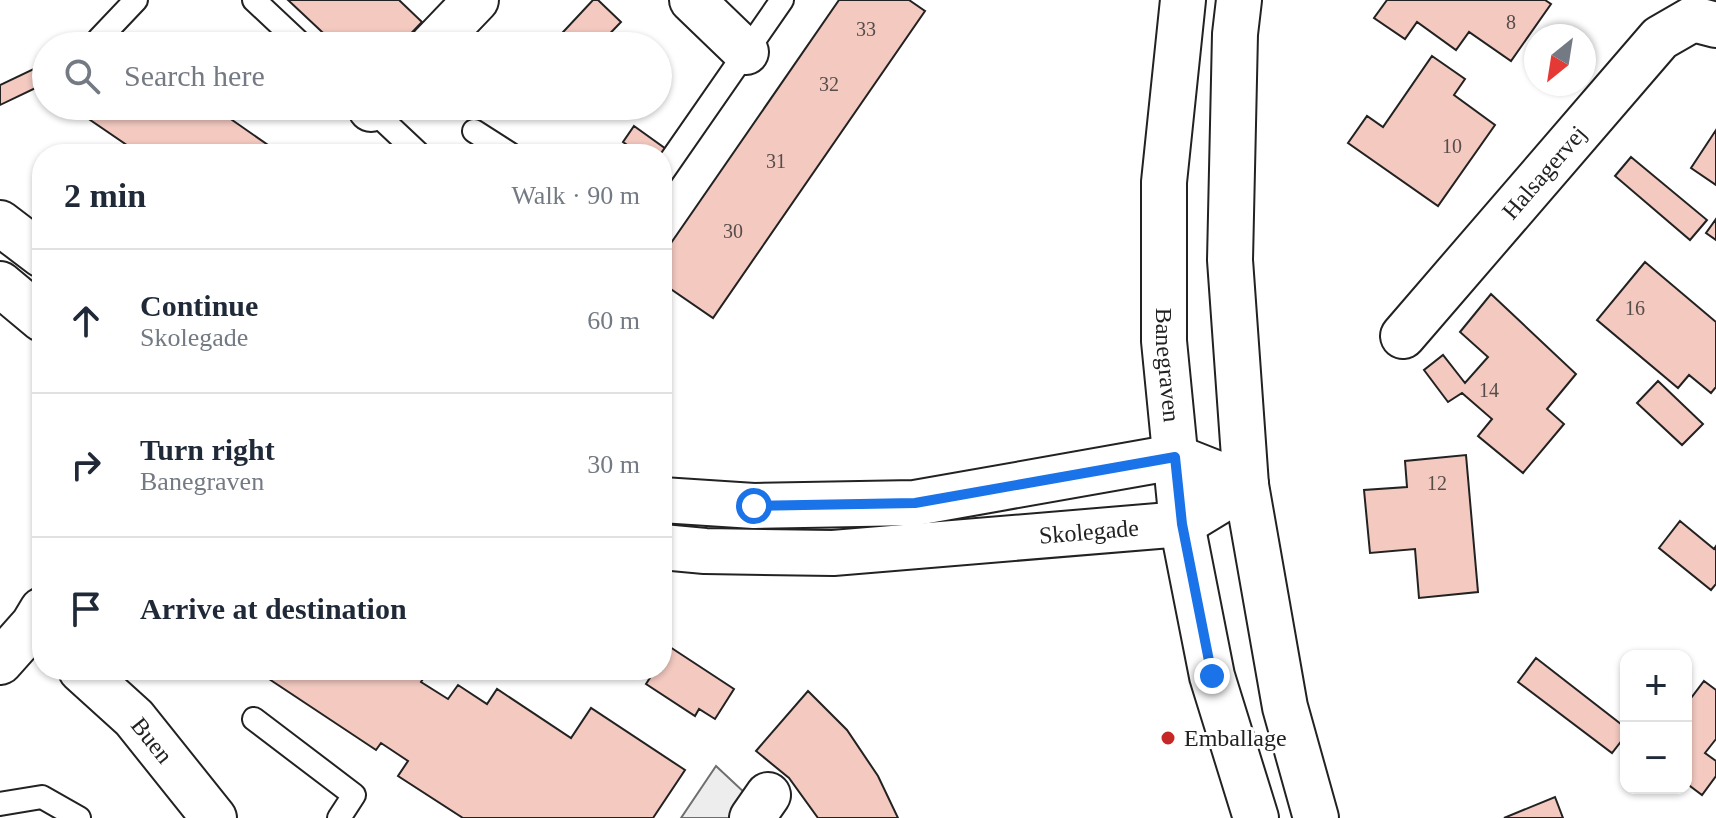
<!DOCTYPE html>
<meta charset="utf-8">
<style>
:root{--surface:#fff;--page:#f6f6f7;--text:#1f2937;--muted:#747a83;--line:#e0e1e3}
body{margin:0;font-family:"Times New Roman",serif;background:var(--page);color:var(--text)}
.controls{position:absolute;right:24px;bottom:24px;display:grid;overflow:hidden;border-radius:16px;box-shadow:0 2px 6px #0004}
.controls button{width:72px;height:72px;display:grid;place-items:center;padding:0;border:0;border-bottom:2px solid var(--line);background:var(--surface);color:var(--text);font:40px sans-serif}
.compass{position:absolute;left:1524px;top:24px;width:72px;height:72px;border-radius:50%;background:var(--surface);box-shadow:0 2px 6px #0004;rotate:210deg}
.stop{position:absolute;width:24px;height:24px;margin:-18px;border:6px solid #1a73e8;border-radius:50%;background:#fff}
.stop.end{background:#1a73e8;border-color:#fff;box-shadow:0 2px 8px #0008}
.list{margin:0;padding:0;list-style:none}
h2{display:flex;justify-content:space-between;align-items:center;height:104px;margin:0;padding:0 32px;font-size:34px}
h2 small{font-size:26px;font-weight:400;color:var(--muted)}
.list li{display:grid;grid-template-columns:52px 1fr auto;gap:24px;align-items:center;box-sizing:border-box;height:144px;padding:0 32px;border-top:2px solid var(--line)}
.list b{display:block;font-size:30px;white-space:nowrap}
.list p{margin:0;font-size:26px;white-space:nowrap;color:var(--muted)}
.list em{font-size:26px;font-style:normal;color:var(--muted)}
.icon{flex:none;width:44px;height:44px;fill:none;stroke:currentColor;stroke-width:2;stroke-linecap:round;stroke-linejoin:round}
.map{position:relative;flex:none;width:1716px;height:818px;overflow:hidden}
.search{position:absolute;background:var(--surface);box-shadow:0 2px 6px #0004;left:32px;top:32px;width:640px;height:88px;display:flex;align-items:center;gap:20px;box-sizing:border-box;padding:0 28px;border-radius:44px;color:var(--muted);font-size:30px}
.panel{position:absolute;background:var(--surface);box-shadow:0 2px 6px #0004;left:32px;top:144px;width:640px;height:536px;border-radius:32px}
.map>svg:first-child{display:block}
.parking{fill:#ededed;stroke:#6f6f6f;stroke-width:2}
.building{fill:#f3c9c0;stroke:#222;stroke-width:2}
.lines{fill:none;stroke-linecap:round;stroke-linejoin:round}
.lane-casing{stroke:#222;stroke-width:26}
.street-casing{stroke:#222;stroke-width:48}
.secondary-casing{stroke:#222;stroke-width:48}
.primary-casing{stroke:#222;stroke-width:48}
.lane{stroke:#fff;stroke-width:22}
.street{stroke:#fff;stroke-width:44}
.secondary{stroke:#fff;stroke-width:44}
.primary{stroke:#fff;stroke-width:44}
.route{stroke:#1a73e8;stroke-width:10}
.poi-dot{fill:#c62828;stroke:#fff;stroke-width:3}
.labels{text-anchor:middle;stroke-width:6;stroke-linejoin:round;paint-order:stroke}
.number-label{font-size:20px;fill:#564c4a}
.street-label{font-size:24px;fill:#222;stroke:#fff}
.poi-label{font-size:24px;fill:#222;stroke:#fff;text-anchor:start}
</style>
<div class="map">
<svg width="1716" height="818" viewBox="0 0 1716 818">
<rect width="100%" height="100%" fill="#fff"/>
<!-- parking -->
<path class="parking" d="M716 766 746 794 754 818H681Z"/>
<!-- building -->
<path class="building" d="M288 0H399L422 22 399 46H337Z
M593 0H598L621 22 598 46H550Z
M839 0H909L925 11 713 318 662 283V256Z
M1387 0H1545L1551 4 1511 61 1469 32 1456 50 1417 22 1405 39 1374 18Z
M1432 56 1465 79 1454 95 1495 125 1438 206 1348 143 1367 116 1383 127Z
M42 65 46 72V83L0 105V85Z
M85 106H212L281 154H140L80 113Z
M634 126 666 149 662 154H640L623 142Z
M1716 130V185L1691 168Z
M1631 157 1707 220 1690 240 1615 176Z
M1716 219V240L1706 233Z
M1645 262 1716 322V387L1711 393 1689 375 1678 388 1597 320Z
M1491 294 1576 374 1547 409 1564 424 1523 473 1478 436 1492 419 1462 393 1448 402 1424 370 1443 355 1465 383 1488 357 1460 332Z
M1658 381 1703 424 1682 445 1637 403Z
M1466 455 1478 592 1419 598 1415 549 1370 553 1364 490 1407 487 1405 461Z
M1680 521 1714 549 1716 546V584L1711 590 1659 548Z
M670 647 734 689 715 719 699 709 695 716 646 684 655 670H662V660Z
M1536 658 1626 728V735L1612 753 1518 682Z
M270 670H429L421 682 448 699 458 685 487 704 497 689 571 738 591 708 685 770 653 818H463L398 776 408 761 381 743 376 750 269 679 273 672Z
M1704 681 1716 690V739L1705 753 1716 761V776L1702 795 1686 783V700L1688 702Z
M808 691 847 730 878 776 898 818H818L789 778 756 751Z
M1555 797 1563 818H1504Z"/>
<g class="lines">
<!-- lane casing -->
<g class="lane-casing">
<path id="lane" d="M254 0 303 46
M99 39 136 0
M368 106 419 154
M474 131 510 154
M662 173 782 0
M254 719 354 795 339 818
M0 804 42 797 79 818"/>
</g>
<!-- street casing -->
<g class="street-casing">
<g id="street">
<path d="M692 0 746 52"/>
<path d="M432 46 476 0"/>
<path d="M371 109 374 106"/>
<path id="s1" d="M1403 336 1660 38 1693 19 1716 25"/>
<path d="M0 662 33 625 42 610"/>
<path id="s2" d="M81 670 134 718 214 818"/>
<path d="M752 818 768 795"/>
</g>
</g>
<!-- secondary casing -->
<g class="secondary-casing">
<g id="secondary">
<path d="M0 223 42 255"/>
<path d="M0 284 42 319"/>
<path d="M662 500 754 506 915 503 1175 457 1246 485"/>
<path id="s3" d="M662 547 705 551 833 553 1182 524 1246 485"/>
</g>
</g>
<!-- primary casing -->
<g class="primary-casing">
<g id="primary">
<path id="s4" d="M1183 0 1164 182V341L1182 524 1212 676 1256 818"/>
<path d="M1239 0 1235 34 1230 260 1246 485 1285 707 1316 818"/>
</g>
</g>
<!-- lane -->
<use href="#lane" class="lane"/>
<!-- street -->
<use href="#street" class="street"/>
<!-- secondary -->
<use href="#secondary" class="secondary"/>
<!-- primary -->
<use href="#primary" class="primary"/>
</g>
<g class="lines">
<!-- route -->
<path class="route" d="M754 506 915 503 1175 457 1182 524 1212 676"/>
</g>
<!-- markers -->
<circle class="poi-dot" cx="1168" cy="738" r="8"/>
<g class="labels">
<!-- number labels -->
<g class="number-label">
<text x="1511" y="29">8</text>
<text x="866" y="36">33</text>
<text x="829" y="91">32</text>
<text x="1452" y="153">10</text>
<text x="776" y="168">31</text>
<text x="733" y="238">30</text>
<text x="1635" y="315">16</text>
<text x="1489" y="397">14</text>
<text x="1437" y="490">12</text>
</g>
<!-- street labels -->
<g class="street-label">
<text dy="8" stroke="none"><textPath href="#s1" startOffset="216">Halsagervej</textPath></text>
<text dy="8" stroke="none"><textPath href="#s4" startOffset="366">Banegraven</textPath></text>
<text dy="8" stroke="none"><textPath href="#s3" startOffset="428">Skolegade</textPath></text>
<text dy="8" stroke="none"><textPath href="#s2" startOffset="100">Buen</textPath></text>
</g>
<!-- poi labels -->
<g class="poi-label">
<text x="1184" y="746">Emballage</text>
</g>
</g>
</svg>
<div class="controls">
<button>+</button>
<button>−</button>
</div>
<svg class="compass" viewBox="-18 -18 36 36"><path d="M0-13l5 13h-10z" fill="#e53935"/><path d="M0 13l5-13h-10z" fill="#747a83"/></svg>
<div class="stop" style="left:754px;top:506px"></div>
<div class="stop end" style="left:1212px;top:676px"></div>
<div class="search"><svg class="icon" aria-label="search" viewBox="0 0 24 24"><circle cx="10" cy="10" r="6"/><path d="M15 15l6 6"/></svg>Search here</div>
<section class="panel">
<h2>2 min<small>Walk · 90 m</small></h2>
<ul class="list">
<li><svg class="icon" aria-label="ahead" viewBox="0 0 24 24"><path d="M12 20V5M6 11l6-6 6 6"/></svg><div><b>Continue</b><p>Skolegade</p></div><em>60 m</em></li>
<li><svg class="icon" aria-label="right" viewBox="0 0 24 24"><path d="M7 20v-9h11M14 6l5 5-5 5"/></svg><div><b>Turn right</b><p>Banegraven</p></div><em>30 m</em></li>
<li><svg class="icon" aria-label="arrive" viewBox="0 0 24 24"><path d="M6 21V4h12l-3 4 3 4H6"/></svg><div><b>Arrive at destination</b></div></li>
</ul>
</section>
</div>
